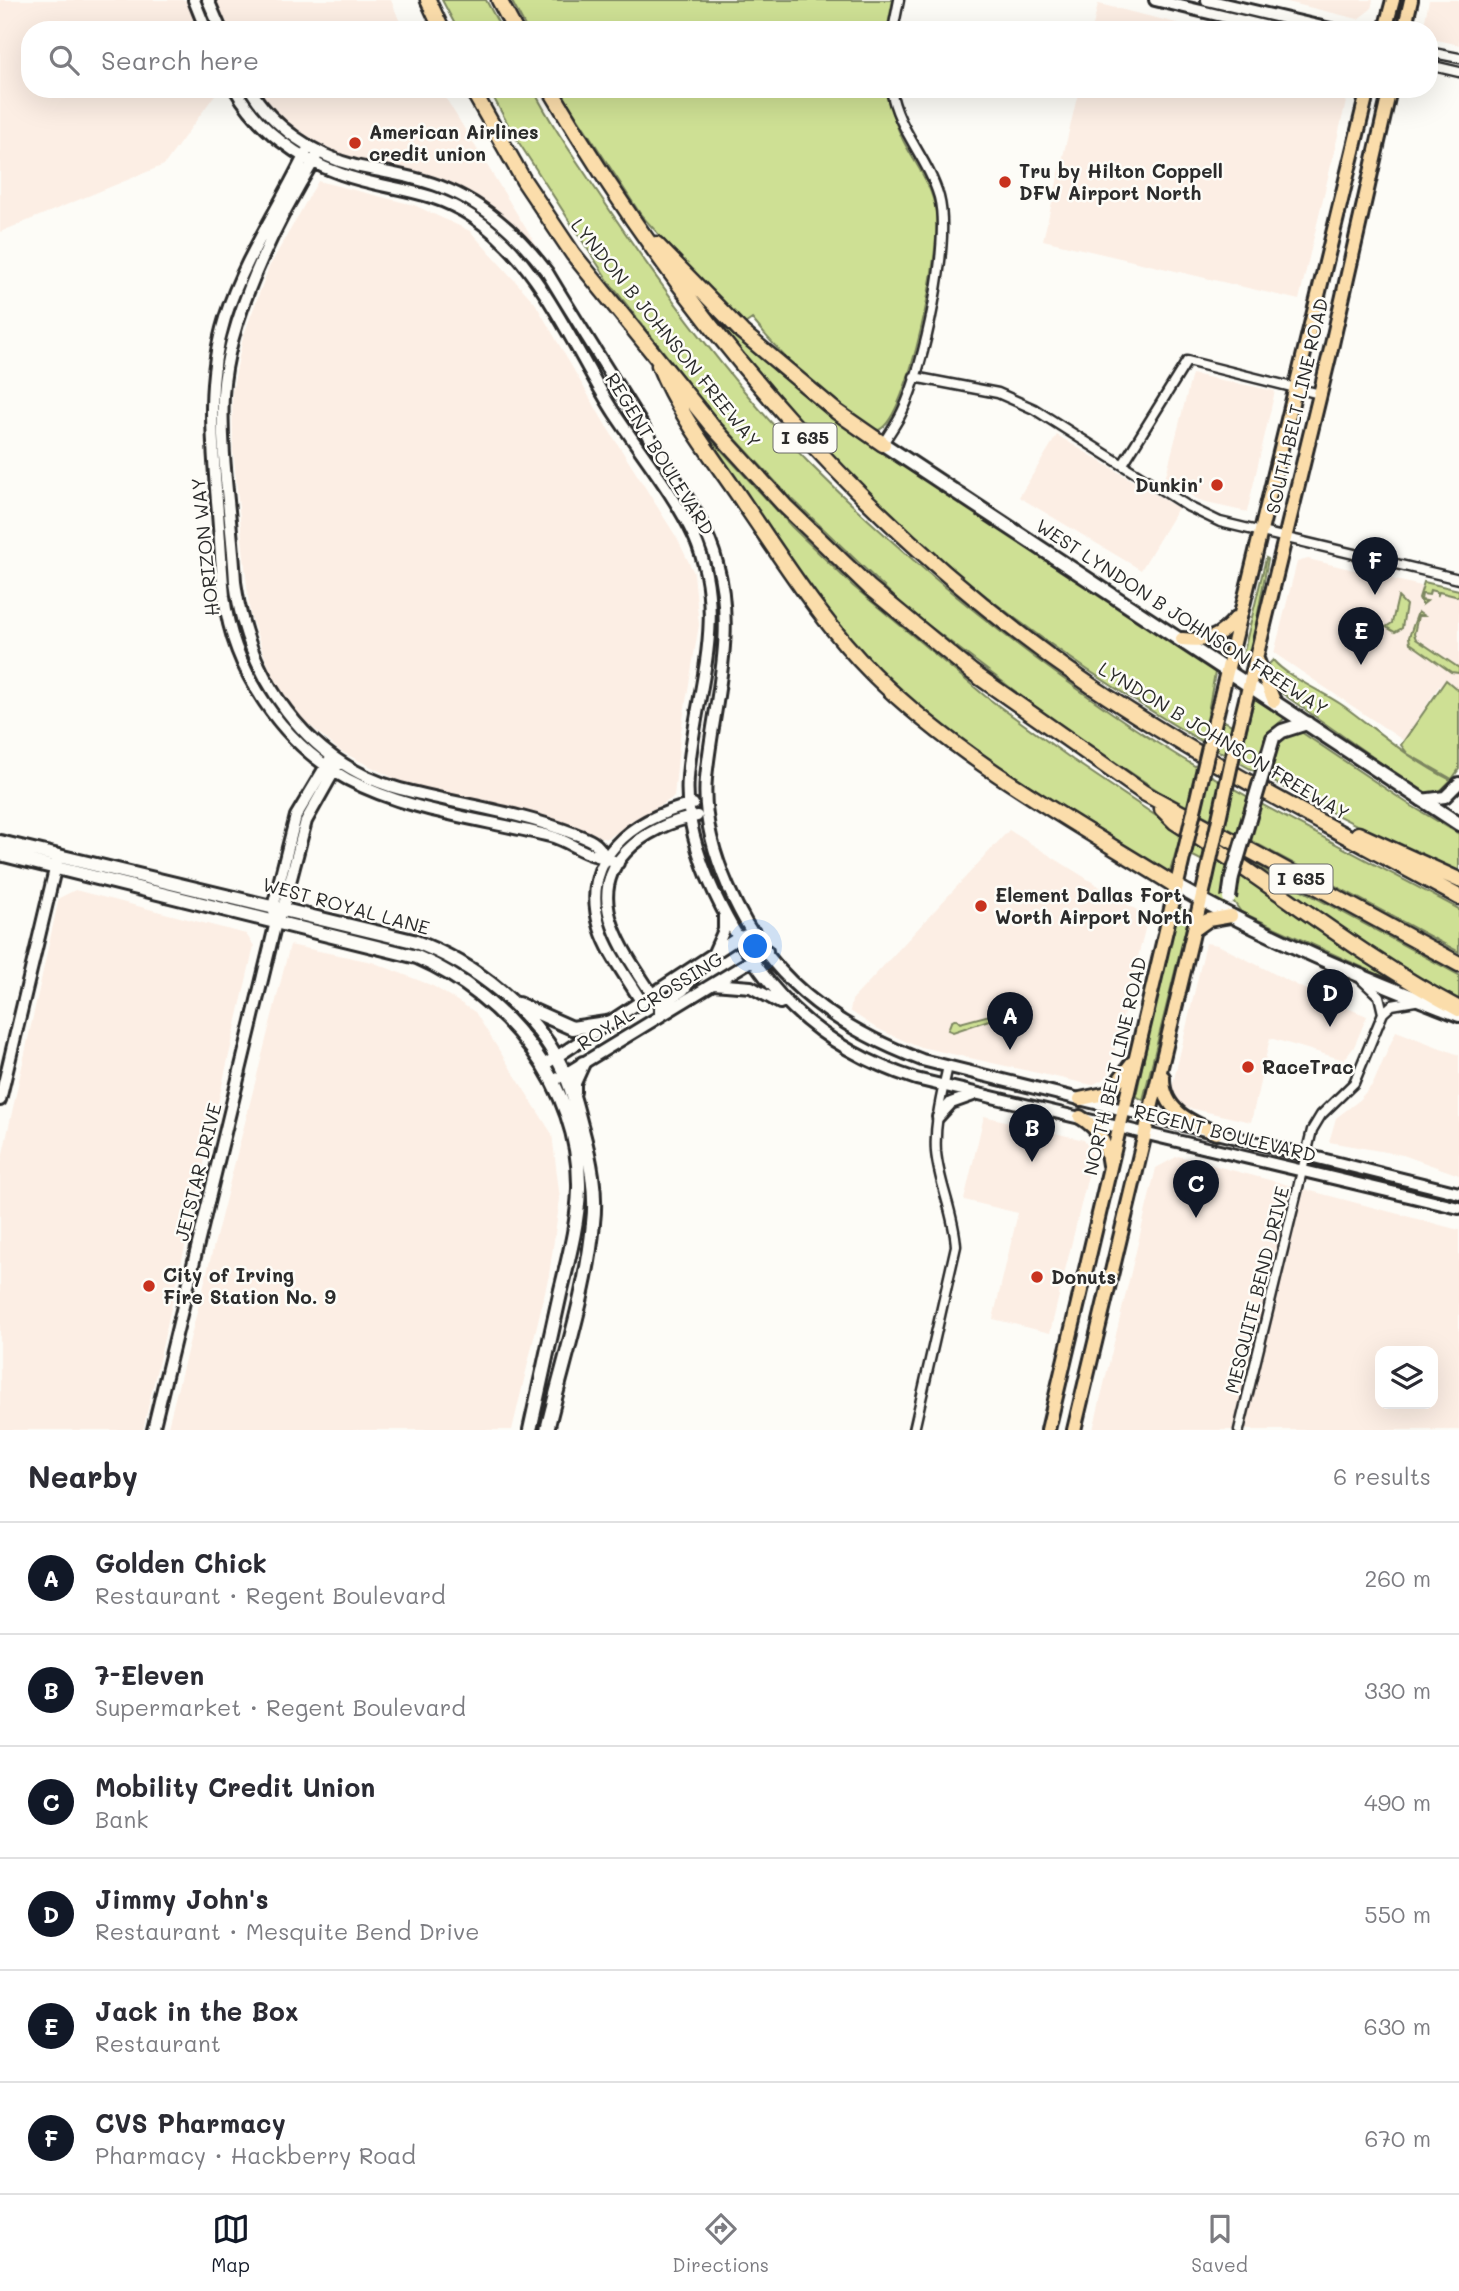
<!DOCTYPE html>
<meta charset="utf-8">
<style>
:root{--surface:#fff;--page:#f7f7f7;--text:#2b2b33;--muted:#7c7c81;--line:#e1e1e2;--accent:#111827}
body{margin:0;font-family:Mali,sans-serif;background:var(--page);color:var(--text)}
.controls{position:absolute;right:21px;bottom:21px;display:grid;overflow:hidden;border-radius:14px;box-shadow:0 7px 28px #0002}
.controls button{width:63px;height:63px;display:grid;place-items:center;padding:0;border:0;border-bottom:2px solid var(--line);background:var(--surface);color:var(--text);font:35px sans-serif}
.you{position:absolute;left:756px;top:947px;width:24px;height:24px;margin:-18px;border:5px solid #fff;border-radius:50%;background:#1a73e8;box-shadow:0 0 0 10px #1a73e833}
.badge{display:grid;place-items:center;width:46px;height:46px;border-radius:50%;background:var(--accent);color:#fff;font-size:23px;font-weight:700}
.pin{position:absolute;translate:-50% -58px;filter:drop-shadow(0 2px 4px #0008)}
.pin::after{content:'';position:absolute;top:37px;width:24px;height:21px;background:inherit;clip-path:polygon(0 0,100% 0,50% 100%)}
.list{margin:0;padding:0;list-style:none}
h2{display:flex;justify-content:space-between;align-items:center;height:91px;margin:0;padding:0 28px;font-size:30px}
h2 small{font-size:23px;font-weight:400;color:var(--muted)}
.list li{display:grid;grid-template-columns:46px 1fr auto;gap:21px;align-items:center;box-sizing:border-box;height:112px;padding:0 28px;border-top:2px solid var(--line)}
.list b{display:block;font-size:26px;white-space:nowrap}
.list p{margin:0;font-size:23px;white-space:nowrap;color:var(--muted)}
.list em{font-size:23px;font-style:normal;color:var(--muted)}
.icon{flex:none;width:38px;height:38px;fill:none;stroke:currentColor;stroke-width:2;stroke-linecap:round;stroke-linejoin:round}
.map{position:relative;flex:none;width:1459px;height:1430px;overflow:hidden}
.search{position:absolute;background:var(--surface);box-shadow:0 7px 28px #0002;left:21px;right:21px;top:21px;height:77px;display:flex;align-items:center;gap:18px;box-sizing:border-box;padding:0 24px;border-radius:28px;color:var(--muted);font-size:26px}
.sheet{height:763px;background:var(--surface)}
nav{display:flex;justify-content:space-around;align-items:center;box-sizing:border-box;height:98px;border-top:2px solid var(--line);background:var(--surface);font-size:19px;color:var(--muted)}
nav a{display:grid;justify-items:center;gap:4px}
nav .on{color:var(--accent)}
.map>svg:first-child{display:block}
.built{fill:#fceee4;fill-rule:evenodd}
.green{fill:#cee094;stroke:#7c8660;stroke-width:2}
.lines{fill:none;stroke-linecap:round;stroke-linejoin:round}
.minor-casing{stroke:#2b2b2b;stroke-width:13}
.tertiary-casing{stroke:#2b2b2b;stroke-width:16}
.secondary-casing{stroke:#2b2b2b;stroke-width:18}
.primary-casing{stroke:#2b2b2b;stroke-width:18}
.motorway-casing{stroke:#2b2b2b;stroke-width:19}
.minor{stroke:#fdfcf7;stroke-width:8}
.tertiary{stroke:#fdfcf7;stroke-width:10}
.secondary{stroke:#fdfcf7;stroke-width:12}
.primary{stroke:#fbddab;stroke-width:12}
.motorway{stroke:#fbddab;stroke-width:14}
.secondary-bridge-casing{stroke:#2b2b2b;stroke-width:18;stroke-linecap:butt}
.primary-bridge-casing{stroke:#2b2b2b;stroke-width:18;stroke-linecap:butt}
.secondary-bridge{stroke:#fdfcf7;stroke-width:12}
.primary-bridge{stroke:#fbddab;stroke-width:12}
.poi-dot{fill:#c8321e;stroke:#fdfcf7;stroke-width:2.5}
.labels{text-anchor:middle;stroke-width:5;stroke-linejoin:round;paint-order:stroke}
.shield{fill:#fdfcf7;stroke:#6a6a68;stroke-width:2}
.shield-label{font-size:18px;font-weight:bold;fill:#2b2b2b}
.poi-label{font-size:19px;font-weight:bold;fill:#2b2b2b;stroke:#fdfcf7;text-anchor:start}
.street-label{font-size:19px;fill:#2b2b2b;stroke:#fdfcf7}
</style>
<div class="map">
<svg width="1459" height="1430" viewBox="0 0 1459 1430">
<rect width="100%" height="100%" fill="#fdfcf7"/>
<filter id="ink" filterUnits="userSpaceOnUse"><feTurbulence type="fractalNoise" baseFrequency=".0143" numOctaves="2"/><feDisplacementMap in="SourceGraphic" scale="14" xChannelSelector="R" yChannelSelector="G"/><feConvolveMatrix kernelMatrix="1 2 1 2 8 2 1 2 1" color-interpolation-filters="sRGB"/></filter>
<g filter="url(#ink)">
<!-- built -->
<path class="built" d="M0 0H186L198 30H30V89H219L164 165 0 232Z
M208 0H391L403 30H221Z
M1279 0H1373L1371 9 1358 19Z
M1429 0H1459V45L1429 38V30H1423Z
M1098 4H1099L1205 30H1092Z
M250 89H440L535 243 534 255 468 200 358 166 309 146Z
M1079 89H1349L1299 300 1043 240Z
M318 181 414 205 470 231 535 303 605 424 677 538 694 573 699 625 680 737 674 797 606 839 556 821 403 783 340 751 301 718 272 677 250 615 233 451 232 392 243 337 269 267Z
M1192 374 1275 391 1247 512 1202 502 1165 479Z
M1057 435 1178 508 1141 570 1019 497Z
M1308 559 1459 595V697L1439 686 1404 741 1274 653 1297 562Z
M1009 830 1148 917 1108 1077 1092 1085 916 1046 876 1028 850 1011 852 1000Z
M75 890 246 934 254 946 143 1430H0V1167L59 898Z
M1206 943 1218 945 1320 997 1367 1016 1354 1047 1344 1060 1270 1038 1251 1122 1185 1107 1175 1097 1172 1088Z
M290 945 372 962 433 986 475 1012 552 1134 560 1199 549 1275 512 1430H167Z
M1396 1031 1459 1055V1175L1403 1155 1329 1142 1336 1118 1357 1102 1373 1084Z
M984 1116 1084 1140 1093 1155 1050 1333 993 1319 1018 1213 964 1200Z
M1178 1156 1459 1230V1430H1093L1156 1168ZM1380 1351H1433V1404H1380Z"/>
<!-- green -->
<path class="green" d="M442 0H486L502 30H458Z
M511 0H893L887 30H527Z
M489 89H533C555 132 584 171 611 212 667 295 740 393 810 464 902 556 1006 640 1112 713 1220 788 1344 847 1459 909V952L1160 792 1062 727 907 609 784 491 710 411 609 282 512 132Z
M559 89H885C890 107 895 123 903 140 916 166 931 181 936 212 942 246 909 417 879 430 847 427 773 345 752 319L742 326 641 215Z
M689 286 816 404 1216 667 1208 712 1246 733 1254 700 1258 699 1285 718 1279 723 1282 730H1298L1410 805 1459 834V875C1264 783 1074 679 912 534 829 460 757 374 689 286Z
M700 427 792 527 853 586 985 696 1073 760 1391 974 1388 979 1241 912 1234 902 1227 903V907L1214 902 1209 895 1215 867 1177 848 1169 875 958 740 870 664 834 621 762 523Z
M1266 558 1268 559 1250 657 1243 655Z
M1424 582 1459 590V597L1439 592 1437 597V592L1430 590 1429 595 1422 594 1421 600 1427 601 1422 605 1419 598Z
M1398 597 1406 605 1402 628 1395 632 1386 627 1392 623Z
M1418 612 1424 616H1418L1414 634 1416 639 1459 668V673L1451 672 1410 643 1409 637Z
M1273 660C1288 678 1325 692 1345 707 1380 733 1412 761 1451 780L1438 793 1425 794 1276 689 1270 681 1272 678 1268 665Z
M1446 680 1459 691V769L1452 779 1408 754 1401 745Z
M1244 859 1459 975V1003L1409 977 1242 862Z
M1176 906 1190 911 1143 1100 1136 1096Z
M1006 1004 1012 1006 1010 1013 953 1032 948 1030 951 1022 956 1019 960 1023 1001 1012V1006Z"/>
<g class="lines">
<!-- minor casing -->
<g class="minor-casing">
<path id="minor" d="M893 30 899 0
M1429 52 1459 58
M1429 65 1459 72
M914 377 998 393 1034 409 1189 507 1220 522 1459 579
M883 444C889 433 897 423 902 412 924 368 951 243 939 197 928 158 897 129 891 89
M1123 464 1187 361 1320 394
M1362 980 1379 996 1383 1013
M914 1430 956 1246C954 1213 939 1184 936 1152 934 1123 942 1094 948 1066
M1239 1430 1312 1130 1321 1115 1354 1083 1383 1013 1392 1005 1415 1001"/>
</g>
<!-- tertiary casing -->
<g class="tertiary-casing">
<path id="tertiary" d="M194 0 206 30
M208 0 221 30
M1155 0 1280 30
M1207 0 1335 30
M235 89C258 129 298 159 341 174 388 191 427 187 473 217 541 262 572 347 615 414 641 453 674 494 694 536 730 617 694 695 688 777 685 815 698 858 714 892 759 987 814 1046 916 1079L1459 1208
M250 89C272 126 315 156 356 166 388 173 419 177 449 190 489 207 521 238 547 272 584 334 624 394 661 456 682 490 707 524 717 563 737 635 713 706 706 778 700 845 743 935 792 982 829 1018 874 1042 922 1060L1459 1193
M306 152C280 207 244 258 225 318 206 379 212 439 217 501 220 533 221 565 224 596 233 671 282 743 347 779 409 812 483 819 550 836 566 840 579 851 594 855 603 858 609 858 618 863
M316 157C277 220 227 320 223 395 220 456 232 520 235 582 247 675 305 763 400 789 457 804 519 812 575 834 586 838 599 842 603 855
M1421 800 1445 797 1459 783
M275 916 273 907 296 816 330 759
M712 957 724 930V916
M713 984 751 987 780 1003
M653 996C639 974 622 951 613 926 589 864 644 826 697 816
M642 1003C628 979 608 954 600 928 579 857 632 819 693 804
M660 1014V1005L683 990 700 969
M544 1065 736 939 754 932
M552 1082 767 951
M0 1100 57 861
M938 1117 951 1103 976 1094
M153 1430 276 922 283 909 306 821 338 764"/>
</g>
<!-- secondary casing -->
<g class="secondary-casing">
<path id="secondary" d="M883 444 1459 824
M1273 738 1282 731 1307 723
M0 842 413 941C475 963 537 1012 565 1074 573 1091 577 1111 582 1129 590 1159 597 1192 593 1223 587 1293 563 1362 547 1430
M0 854 417 957C507 996 581 1087 579 1189 578 1225 568 1260 560 1294 550 1340 540 1385 530 1430
M1176 886C1267 938 1362 978 1459 1015
M518 1004 572 1028 613 1022
M574 1092V1083L583 1063"/>
</g>
<!-- primary casing -->
<g class="primary-casing">
<path id="primary" d="M1385 30 1393 0
M1404 30 1411 0
M1182 639C1209 642 1219 638 1236 618
M1256 657 1274 701
M1215 721 1368 89
M1238 732 1330 353 1390 89
M1194 930 1208 920 1231 916
M1163 1077C1162 1110 1190 1122 1216 1133
M1080 1099 1109 1093 1132 1063
M1080 1117C1100 1129 1106 1143 1109 1165
M1048 1430 1180 871
M1074 1430 1205 883"/>
</g>
<!-- motorway casing -->
<g class="motorway-casing">
<path id="motorway" d="M428 0 442 30
M499 0 515 30
M472 89 524 181 573 254 712 426 785 506 870 588 972 672 1144 793 1459 964
M550 89C687 323 867 533 1093 687 1209 765 1336 830 1459 897
M656 244 742 332 837 412 883 444
M659 365C679 416 715 460 745 505 785 563 823 624 873 674 962 762 1071 820 1176 886
M1162 809 1175 822C1271 883 1359 956 1459 1009
M1358 834 1459 880"/>
</g>
<!-- minor -->
<use href="#minor" class="minor"/>
<!-- tertiary -->
<use href="#tertiary" class="tertiary"/>
<!-- secondary -->
<use href="#secondary" class="secondary"/>
<!-- primary -->
<use href="#primary" class="primary"/>
<!-- motorway -->
<use href="#motorway" class="motorway"/>
<!-- secondary-bridge casing -->
<g class="secondary-bridge-casing">
<path id="secondary-bridge" d="M1229 898 1232 877 1273 738"/>
</g>
<!-- primary-bridge casing -->
<g class="primary-bridge-casing">
<path id="primary-bridge" d="M1180 871 1215 721
M1205 883 1238 732"/>
</g>
<!-- secondary-bridge -->
<use href="#secondary-bridge" class="secondary-bridge"/>
<!-- primary-bridge -->
<use href="#primary-bridge" class="primary-bridge"/>
</g>
</g>
<!-- markers -->
<g class="poi-dot">
<circle cx="355" cy="143" r="7"/>
<circle cx="1005" cy="182" r="7"/>
<circle cx="1217" cy="485" r="7"/>
<circle cx="981" cy="906" r="7"/>
<circle cx="1248" cy="1067" r="7"/>
<circle cx="1037" cy="1277" r="7"/>
<circle cx="149" cy="1286" r="7"/>
</g>
<g class="labels">
<!-- shield labels -->
<g class="shield">
<rect x="773.5" y="423.5" width="63" height="29" rx="5"/>
<rect x="1269.5" y="864.5" width="63" height="29" rx="5"/>
</g>
<g class="shield-label">
<text x="805" y="444">I 635</text>
<text x="1301" y="885">I 635</text>
</g>
<!-- poi labels -->
<g class="poi-label">
<text x="369" y="139">American Airlines<tspan x="369" dy="22">credit union</tspan></text>
<text x="1019" y="178">Tru by Hilton Coppell<tspan x="1019" dy="22">DFW Airport North</tspan></text>
<text x="1203" y="492" text-anchor="end">Dunkin'</text>
<text x="995" y="902">Element Dallas Fort<tspan x="995" dy="22">Worth Airport North</tspan></text>
<text x="1262" y="1074">RaceTrac</text>
<text x="163" y="1282">City of Irving<tspan x="163" dy="22">Fire Station No. 9</tspan></text>
<text x="1051" y="1284">Donuts</text>
</g>
<!-- street labels -->
<g class="street-label">
<text transform="translate(666 333) rotate(51)" y="7">LYNDON B JOHNSON FREEWAY</text>
<text transform="translate(1297 406) rotate(-77)" y="7">SOUTH BELT LINE ROAD</text>
<text transform="translate(660 454) rotate(58)" y="7">REGENT BOULEVARD</text>
<text transform="translate(205 547) rotate(-96)" y="7">HORIZON WAY</text>
<text transform="translate(1182 617) rotate(33)" y="7">WEST LYNDON B JOHNSON FREEWAY</text>
<text transform="translate(1224 741) rotate(31)" y="7">LYNDON B JOHNSON FREEWAY</text>
<text transform="translate(346 906) rotate(15)" y="7">WEST ROYAL LANE</text>
<text transform="translate(650 1001) rotate(-32)" y="7">ROYAL CROSSING</text>
<text transform="translate(1115 1066) rotate(-77)" y="7">NORTH BELT LINE ROAD</text>
<text transform="translate(1225 1133) rotate(14)" y="7">REGENT BOULEVARD</text>
<text transform="translate(198 1172) rotate(-76)" y="7">JETSTAR DRIVE</text>
<text transform="translate(1257 1290) rotate(-76)" y="7">MESQUITE BEND DRIVE</text>
</g>
</g>
</svg>
<div class="controls">
<button><svg class="icon" aria-label="layers" viewBox="0 0 24 24"><path d="M12 4l9 5-9 5-9-5zM3 14l9 5 9-5"/></svg></button>
</div>
<div class="you"></div>
<div class="pin badge" style="left:1010px;top:1050px">A</div>
<div class="pin badge" style="left:1032px;top:1162px">B</div>
<div class="pin badge" style="left:1196px;top:1218px">C</div>
<div class="pin badge" style="left:1330px;top:1027px">D</div>
<div class="pin badge" style="left:1361px;top:665px">E</div>
<div class="pin badge" style="left:1375px;top:595px">F</div>
<div class="search"><svg class="icon" aria-label="search" viewBox="0 0 24 24"><circle cx="10" cy="10" r="6"/><path d="M15 15l6 6"/></svg>Search here</div>
</div>
<section class="sheet">
<h2>Nearby<small>6 results</small></h2>
<ul class="list">
<li><span class="badge">A</span><div><b>Golden Chick</b><p>Restaurant · Regent Boulevard</p></div><em>260 m</em></li>
<li><span class="badge">B</span><div><b>7-Eleven</b><p>Supermarket · Regent Boulevard</p></div><em>330 m</em></li>
<li><span class="badge">C</span><div><b>Mobility Credit Union</b><p>Bank</p></div><em>490 m</em></li>
<li><span class="badge">D</span><div><b>Jimmy John's</b><p>Restaurant · Mesquite Bend Drive</p></div><em>550 m</em></li>
<li><span class="badge">E</span><div><b>Jack in the Box</b><p>Restaurant</p></div><em>630 m</em></li>
<li><span class="badge">F</span><div><b>CVS Pharmacy</b><p>Pharmacy · Hackberry Road</p></div><em>670 m</em></li>
</ul>
</section>
<nav>
<a class="on"><svg class="icon" aria-label="map" viewBox="0 0 24 24"><path d="M3 6l6-2 6 2 6-2v14l-6 2-6-2-6 2zM9 4v14M15 6v14"/></svg>Map</a>
<a><svg class="icon" aria-label="directions" viewBox="0 0 24 24"><path d="M12 3l9 9-9 9-9-9zM9 14v-3h6M13 9l2 2-2 2"/></svg>Directions</a>
<a><svg class="icon" aria-label="saved" viewBox="0 0 24 24"><path d="M7 4h10v16l-5-4-5 4z"/></svg>Saved</a>
</nav>
